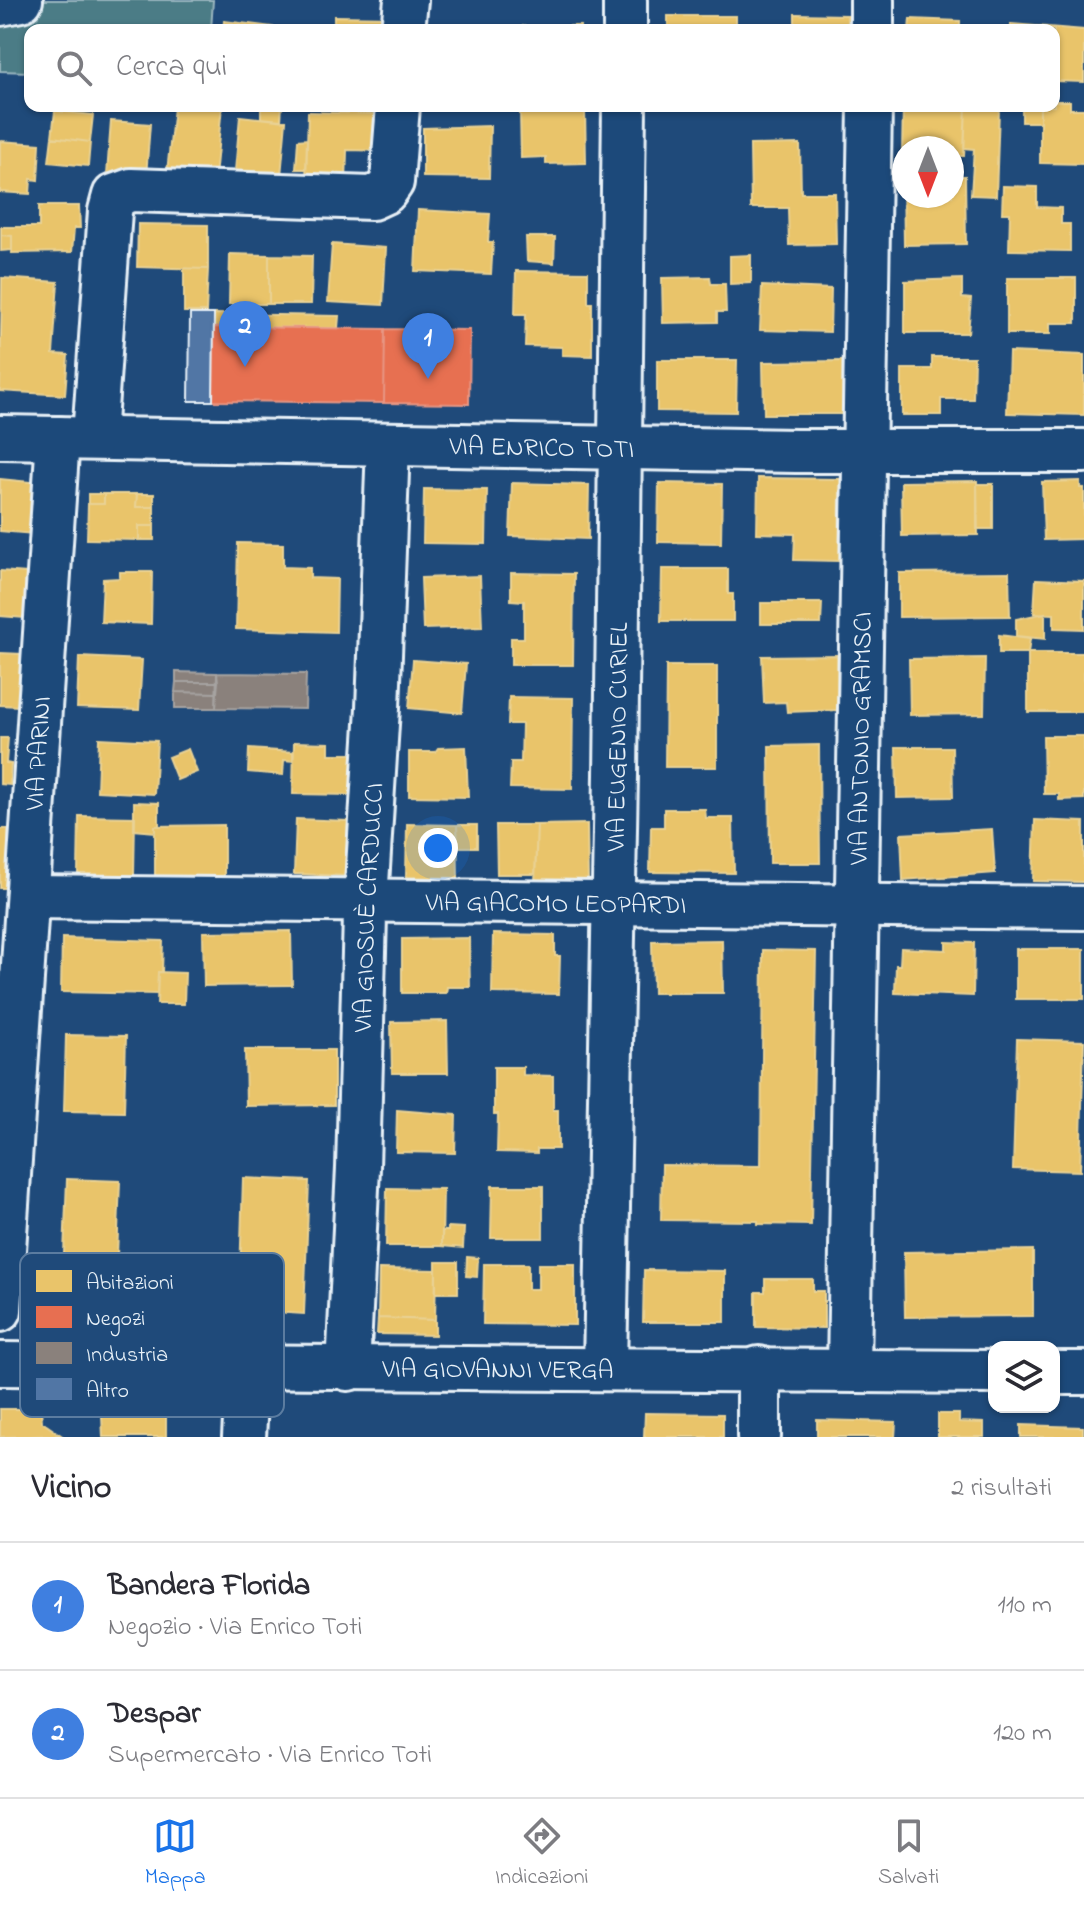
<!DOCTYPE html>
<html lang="it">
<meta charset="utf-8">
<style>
:root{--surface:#fff;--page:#f2f2f3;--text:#2b2b33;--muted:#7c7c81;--line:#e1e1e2;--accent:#1a73e8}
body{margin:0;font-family:"Indie Flower",sans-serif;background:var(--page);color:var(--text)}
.controls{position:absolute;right:24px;bottom:24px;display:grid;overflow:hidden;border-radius:16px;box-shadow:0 2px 6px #0004}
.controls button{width:72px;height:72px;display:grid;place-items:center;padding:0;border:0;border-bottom:2px solid var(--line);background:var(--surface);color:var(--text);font:40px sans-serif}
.compass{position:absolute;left:892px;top:136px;width:72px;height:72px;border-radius:50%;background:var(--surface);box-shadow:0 2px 6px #0004;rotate:180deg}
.you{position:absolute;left:438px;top:848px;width:28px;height:28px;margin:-20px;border:6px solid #fff;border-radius:50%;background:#1a73e8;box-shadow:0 0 0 12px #1a73e833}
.badge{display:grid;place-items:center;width:52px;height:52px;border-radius:50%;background:var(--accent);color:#fff;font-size:26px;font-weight:700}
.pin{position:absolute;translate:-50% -66px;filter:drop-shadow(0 2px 4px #0008)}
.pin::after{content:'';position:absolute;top:42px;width:28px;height:24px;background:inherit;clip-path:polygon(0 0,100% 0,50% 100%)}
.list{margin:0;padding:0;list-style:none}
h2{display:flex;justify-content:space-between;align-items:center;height:104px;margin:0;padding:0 32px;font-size:34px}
h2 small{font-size:26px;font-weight:400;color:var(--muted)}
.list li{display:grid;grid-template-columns:52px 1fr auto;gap:24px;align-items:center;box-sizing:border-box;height:128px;padding:0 32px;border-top:2px solid var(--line)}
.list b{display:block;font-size:30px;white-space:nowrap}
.list p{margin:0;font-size:26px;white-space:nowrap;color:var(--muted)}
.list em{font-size:26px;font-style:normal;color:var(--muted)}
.icon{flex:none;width:44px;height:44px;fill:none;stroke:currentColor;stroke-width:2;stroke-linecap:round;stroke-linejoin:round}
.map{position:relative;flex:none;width:1084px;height:1437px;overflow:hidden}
.search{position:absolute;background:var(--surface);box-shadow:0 2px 6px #0004;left:24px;right:24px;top:24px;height:88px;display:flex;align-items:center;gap:20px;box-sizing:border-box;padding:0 28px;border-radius:16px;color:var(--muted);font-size:30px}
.sheet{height:360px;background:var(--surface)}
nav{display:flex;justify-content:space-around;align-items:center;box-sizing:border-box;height:112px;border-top:2px solid var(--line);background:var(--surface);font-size:22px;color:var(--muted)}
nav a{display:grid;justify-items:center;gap:4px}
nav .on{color:var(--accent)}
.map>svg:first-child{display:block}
.green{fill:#4c7c86;stroke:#9ab6bf;stroke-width:2}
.homes{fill:#e9c46a;stroke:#e9d295;stroke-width:2}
.shops{fill:#e76f51;stroke:#e79683;stroke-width:2}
.industry{fill:#8a817c;stroke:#a6a3a1;stroke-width:2}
.building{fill:#5176a5;stroke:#e8f1f8;stroke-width:2}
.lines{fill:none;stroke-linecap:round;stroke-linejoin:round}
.minor-casing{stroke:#e8f1f8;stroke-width:48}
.minor{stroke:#1f4a7a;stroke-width:42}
.labels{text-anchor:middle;stroke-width:8;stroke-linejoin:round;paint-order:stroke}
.street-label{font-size:26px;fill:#e8f1f8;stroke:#1f4a7a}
.key{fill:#1f4a7a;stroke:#5b7ca0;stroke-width:2}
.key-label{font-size:22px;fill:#e8f1f8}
</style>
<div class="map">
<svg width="1084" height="1437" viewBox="0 0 1084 1437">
<rect width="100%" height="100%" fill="#1f4a7a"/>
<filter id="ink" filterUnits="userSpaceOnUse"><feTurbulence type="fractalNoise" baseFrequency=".0125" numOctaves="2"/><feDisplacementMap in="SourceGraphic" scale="16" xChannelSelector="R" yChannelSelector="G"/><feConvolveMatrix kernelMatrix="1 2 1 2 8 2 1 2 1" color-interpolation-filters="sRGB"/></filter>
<g filter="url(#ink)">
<!-- green -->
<path class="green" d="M42 0H213L211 30H30V72L0 71V16L26 15Z"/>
<!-- homes -->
<path class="homes" d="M795 14 847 15V30H795Z
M334 16 394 17V30H334Z
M668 16H736V30H668Z
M910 19 960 21V30H909Z
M224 21 273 27 272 30H223Z
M1011 24 1084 30V82L1054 81V30H1011Z
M523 26H580V30H523Z
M1054 101H1070V109H1084V164L1040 163V106H1054Z
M189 106H222L215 177 167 172 174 107Z
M261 106H282L281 120 261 118Z
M903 106H966L964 156H952V148H904L902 154Z
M1022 106H1040V122H1022Z
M966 107 999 109 996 196 971 195 974 149 964 148Z
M585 109 586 163 546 164V157L521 158 520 110Z
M55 111 93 115 90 142 52 137Z
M308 112 390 114 389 151 347 150 346 184 306 183Z
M240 116 286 121 281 176 235 171Z
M111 121 150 124 146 177 107 174Z
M490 126 489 178 423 177V128Z
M52 137 90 142 88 166 49 162Z
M307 139 306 169H296L298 140Z
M0 141 40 144 38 180 31 179 30 194 0 192Z
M800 144 801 193H835L836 244 789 245 788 208H751L750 145Z
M952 176H965L966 244 904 245 903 177 904 196H952Z
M1003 186 1037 187V207L1061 208V224H1070V251L1009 250 1010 213H1002Z
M39 206H79L80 228H74L72 252 12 253V236L1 235V227H39Z
M418 210 490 214 488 242H493L491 274 415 271Z
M138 224 208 225V269L137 267Z
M1 235 12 236V250L1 251Z
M526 237H555L554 263 527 261Z
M332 244 386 248 383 305 328 302Z
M230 254 269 255V304H229Z
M269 255 312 256 311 304H269Z
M751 255V283L730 284V256Z
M184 269H208L206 312H184Z
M516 271 588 272V303H592V356L562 355V347L525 346 526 314H515Z
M710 277 711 284H725L726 312H717V322L663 323 662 278Z
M2 278 58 282 53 354 68 355 65 395 0 391Z
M1007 278H1076V323H1050V334H1007Z
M962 279V298L971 299 968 333H905V281Z
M762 286 831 289 830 332 760 330Z
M214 314 339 316 338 328 214 327Z
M1009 352 1084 355V415L1007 413Z
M932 357H974L973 399H941V415H902V369H932Z
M657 360H737L736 412 657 411Z
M842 361 843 414H764L763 362Z
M758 478 840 479 839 561 794 560 795 534 757 533Z
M0 479 39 483 34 534 0 531Z
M977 481 978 535 902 536 901 482Z
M1080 481V488H1084V539L1044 540 1042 482Z
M512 483 589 485 588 539 510 536Z
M659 483 722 484 721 543 658 542Z
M977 484H993V529H977Z
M424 489 487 490 486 544 423 543Z
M88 494H104V504H88Z
M104 494H137L136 507H154V526H139V540L87 539 88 504H104Z
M137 494H154V507H136Z
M139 526H154V540H139Z
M238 543 283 544V567L310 568V578L337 579 336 632 236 629Z
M662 569H728V594H733V621H661Z
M0 571 27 573 25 618 0 616Z
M120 572H152L151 624 101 622 103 579 120 578Z
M1009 572 1010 616 899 617V573Z
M511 573 574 574 573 665H511V638H524V601L511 600Z
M480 576 482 627 423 629 421 578Z
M1036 579 1084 581V629L1054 628V614L1034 613Z
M761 603H822L821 624H761Z
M1045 613V639L1016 636V619Z
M999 635 1030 639 1028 653H999Z
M0 653 22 654 19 706 0 705Z
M1028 653H1084V712H1028Z
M837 655 838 710 787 712 786 702 764 703 762 656Z
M79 657 142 660 139 710 77 708Z
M985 658 984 714 910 715 909 659Z
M413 660 466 664 462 713 409 708Z
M666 666H717V767H665Z
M509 697 573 698 572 789 510 788 511 762H521L522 724H508Z
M1043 736H1084V799L1059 800V794H1044Z
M0 738H8L6 763 11 764 10 785 0 784Z
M99 738 157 741 154 794 97 791Z
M294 742 329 743V754H353L352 795 293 794Z
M819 745 820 863H770L769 746Z
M466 747 468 797 409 796V752H435L438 748Z
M896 747H952L953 797 897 798Z
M188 749 197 772 177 780 168 757Z
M249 749 293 752V761L284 760 283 775 248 772Z
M134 802 159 803V826H155V832L134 830Z
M664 809H705L706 818H733L734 873 650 872 651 827H664Z
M79 816 135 817 134 876 78 875Z
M296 819 348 821 347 876 294 874Z
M1035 820 1084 822V882L1033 881Z
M407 824 457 825 458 878 406 877Z
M587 824 588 883 535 884 537 825Z
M224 825V879H155V826Z
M457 825H477V847H458Z
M496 825H537L535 874H497Z
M0 829H8V888H0Z
M992 829 995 873 903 880 901 834Z
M291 931 292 985 204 986 203 932Z
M493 934 555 935V956H560L559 994 492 993Z
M62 938 163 941 162 972H158L157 994 61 992Z
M469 938 470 987H447L446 993H402V939Z
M722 940 723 993H653L652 941Z
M946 942 974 943 973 996 895 993 896 965H900L901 948 946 950Z
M1016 949H1084V999H1016Z
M763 950 816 951 811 1225 758 1224V1221L661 1220 662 1165 761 1166Z
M158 972 185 973 184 1004H157Z
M447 1021 448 1073H392L391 1022Z
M66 1035 126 1036 124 1112 64 1111Z
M1017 1039 1084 1041 1080 1171 1013 1169Z
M245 1050H334V1105L246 1106Z
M494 1067H523V1075L553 1076V1110H558V1149H537V1153L497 1152 498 1114H494Z
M397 1110 456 1115 455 1153 396 1152Z
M243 1178 309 1181 304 1314 239 1310Z
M67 1179 120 1181 116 1281 63 1279Z
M492 1186H543V1238H491Z
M387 1188 443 1189 442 1246H386Z
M448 1227 464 1228 463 1248 442 1246V1231H448Z
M1033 1250V1316L905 1317 904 1252Z
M467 1257 478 1258 477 1277 466 1276Z
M436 1262H458V1293H436Z
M484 1264H528V1289H538V1264H575V1325L483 1324Z
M379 1269 436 1270 435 1320 378 1318Z
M644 1270 725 1271V1322H643Z
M765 1279H813V1291H824V1328L756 1327V1292H765Z
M378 1318 435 1320V1335L377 1334Z
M0 1409H41L42 1422 61 1435 0 1437Z
M645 1413 723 1414V1437H644Z
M166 1414V1437H103L102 1415Z
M938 1414H959V1422L984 1423V1437H938Z
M817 1420 896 1422 895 1437H817Z
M1021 1425 1083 1427V1437H1021Z"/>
<!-- shops -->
<path class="shops" d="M214 327 385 329 384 403 213 401Z
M385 329 470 330 469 404 384 403Z"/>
<!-- industry -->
<path class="industry" d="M176 672 217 673 218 682H176Z
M217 673 306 674 305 709 216 708Z
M176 682H218L217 693 175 692Z
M175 692 217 693 216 708H175Z"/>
<!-- building -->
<path class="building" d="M190 314H214L213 401H189Z"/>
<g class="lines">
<!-- minor casing -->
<g class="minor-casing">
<g id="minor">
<path d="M0 4 21 0"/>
<path d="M403 30 406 0"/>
<path d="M625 30V0"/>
<path d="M872 30V0"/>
<path id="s1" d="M0 437 796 451H1084"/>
<path d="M94 437 110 211 114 196 131 190 372 198 385 192 392 182 398 106"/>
<path id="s2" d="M28 897 1084 908"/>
<path id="s3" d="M0 1310 58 438"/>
<path id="s4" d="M0 1364C331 1369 663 1368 994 1372"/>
<path id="s5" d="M348 1369 358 1168 365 916 378 708 388 445"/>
<path id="s6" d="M605 1369 616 775 624 106"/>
<path id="s7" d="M849 1370 870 106"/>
<path d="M1054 1373H1084"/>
<path d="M244 1437 248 1368"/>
<path d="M759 1437V1368"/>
</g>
</g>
<!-- minor -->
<use href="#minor" class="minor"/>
</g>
</g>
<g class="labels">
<!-- street labels -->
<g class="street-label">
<text dy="9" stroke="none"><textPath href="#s1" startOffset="542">VIA ENRICO TOTI</textPath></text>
<text dy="9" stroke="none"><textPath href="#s6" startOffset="632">VIA EUGENIO CURIEL</textPath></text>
<text dy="9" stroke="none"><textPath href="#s7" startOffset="632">VIA ANTONIO GRAMSCI</textPath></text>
<text dy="9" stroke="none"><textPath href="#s3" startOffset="558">VIA PARINI</textPath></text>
<text dy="9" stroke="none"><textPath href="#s2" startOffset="528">VIA GIACOMO LEOPARDI</textPath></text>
<text dy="9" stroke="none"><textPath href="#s5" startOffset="462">VIA GIOSUÈ CARDUCCI</textPath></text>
<text dy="9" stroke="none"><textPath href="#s4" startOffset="498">VIA GIOVANNI VERGA</textPath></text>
</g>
</g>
<!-- legend -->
<rect x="20" y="1253" width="264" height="164" rx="12" class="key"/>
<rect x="36" y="1270" width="36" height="22" fill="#e9c46a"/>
<rect x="36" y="1306" width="36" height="22" fill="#e76f51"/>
<rect x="36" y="1342" width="36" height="22" fill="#8a817c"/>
<rect x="36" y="1378" width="36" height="22" fill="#5176a5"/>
<g class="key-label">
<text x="86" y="1289">Abitazioni</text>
<text x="86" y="1325">Negozi</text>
<text x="86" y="1361">Industria</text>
<text x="86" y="1397">Altro</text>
</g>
</svg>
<div class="controls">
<button><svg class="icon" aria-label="layers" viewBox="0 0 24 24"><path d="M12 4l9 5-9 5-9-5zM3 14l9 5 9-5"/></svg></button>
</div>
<svg class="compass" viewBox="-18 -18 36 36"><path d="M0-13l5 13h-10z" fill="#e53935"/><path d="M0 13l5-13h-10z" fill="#7c7c81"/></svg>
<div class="you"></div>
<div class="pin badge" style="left:428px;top:379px;background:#3f7fe0">1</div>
<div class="pin badge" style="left:245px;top:367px;background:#3f7fe0">2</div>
<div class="search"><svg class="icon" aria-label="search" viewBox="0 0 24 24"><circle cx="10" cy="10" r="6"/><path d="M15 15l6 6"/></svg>Cerca qui</div>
</div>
<section class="sheet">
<h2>Vicino<small>2 risultati</small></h2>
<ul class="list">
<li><span class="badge" style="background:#3f7fe0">1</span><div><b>Bandera Florida</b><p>Negozio · Via Enrico Toti</p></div><em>110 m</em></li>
<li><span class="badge" style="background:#3f7fe0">2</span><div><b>Despar</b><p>Supermercato · Via Enrico Toti</p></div><em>120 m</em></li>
</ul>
</section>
<nav>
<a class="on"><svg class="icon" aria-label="map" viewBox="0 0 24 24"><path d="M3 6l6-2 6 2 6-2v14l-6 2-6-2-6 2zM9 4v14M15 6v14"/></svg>Mappa</a>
<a><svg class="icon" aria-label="directions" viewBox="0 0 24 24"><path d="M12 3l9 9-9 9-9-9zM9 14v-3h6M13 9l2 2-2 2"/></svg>Indicazioni</a>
<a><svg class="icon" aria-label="saved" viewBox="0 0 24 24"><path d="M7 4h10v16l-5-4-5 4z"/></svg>Salvati</a>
</nav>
